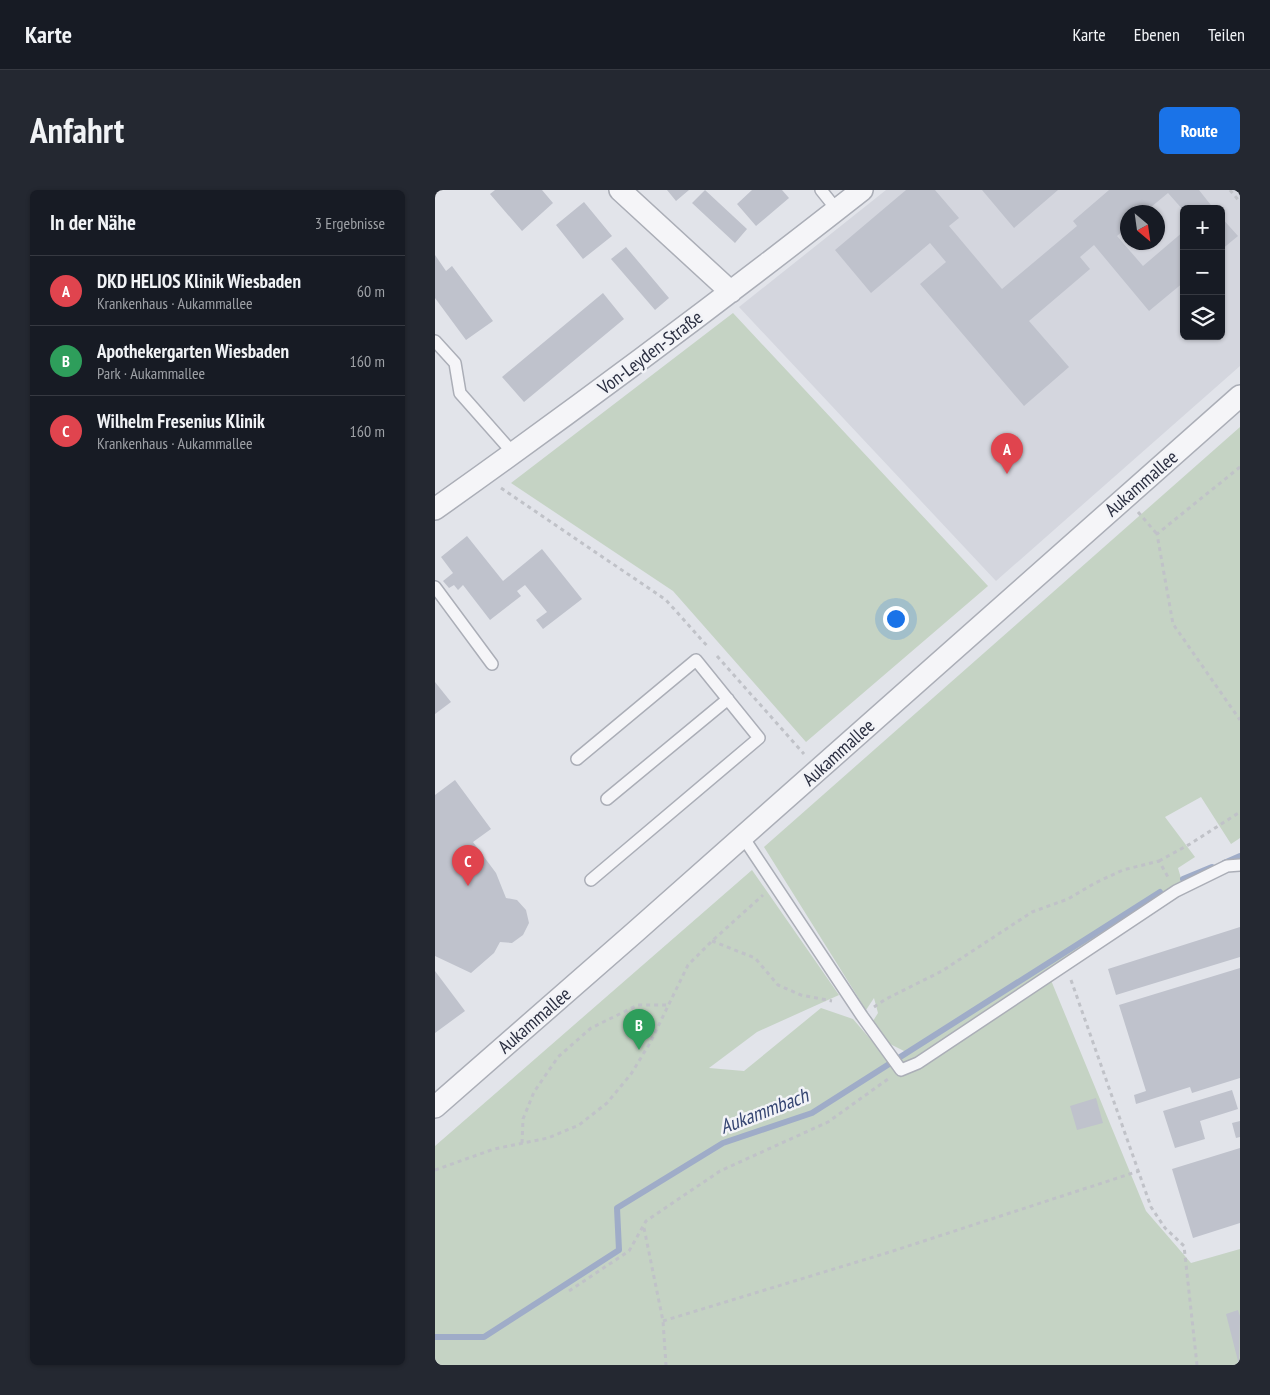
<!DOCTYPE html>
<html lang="de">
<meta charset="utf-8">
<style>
:root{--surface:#171b24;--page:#242831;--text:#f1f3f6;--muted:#9ea1a6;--line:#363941;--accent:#1a73e8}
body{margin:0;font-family:"PT Sans Narrow",sans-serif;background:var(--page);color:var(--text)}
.controls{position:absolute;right:15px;top:15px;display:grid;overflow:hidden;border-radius:8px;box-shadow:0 1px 4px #0004}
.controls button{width:45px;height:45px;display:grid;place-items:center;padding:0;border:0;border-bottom:1px solid var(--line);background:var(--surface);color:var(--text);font:25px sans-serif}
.compass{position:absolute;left:685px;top:15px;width:45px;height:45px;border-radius:50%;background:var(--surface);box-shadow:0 1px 4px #0004;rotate:151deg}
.you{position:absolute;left:460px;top:428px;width:18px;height:18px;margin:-12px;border:4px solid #fff;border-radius:50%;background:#1a73e8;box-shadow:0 0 0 8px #1a73e833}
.badge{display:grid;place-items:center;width:32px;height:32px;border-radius:50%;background:var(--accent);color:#fff;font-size:16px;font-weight:700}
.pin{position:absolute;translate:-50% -41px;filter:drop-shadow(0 1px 2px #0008)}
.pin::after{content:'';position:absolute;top:26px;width:18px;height:15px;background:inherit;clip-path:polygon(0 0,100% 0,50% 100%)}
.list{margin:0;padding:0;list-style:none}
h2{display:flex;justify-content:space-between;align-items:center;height:65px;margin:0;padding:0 20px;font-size:21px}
h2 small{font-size:16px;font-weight:400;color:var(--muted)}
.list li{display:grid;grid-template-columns:32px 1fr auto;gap:15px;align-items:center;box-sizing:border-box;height:70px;padding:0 20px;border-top:1px solid var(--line)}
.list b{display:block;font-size:19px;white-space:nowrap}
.list p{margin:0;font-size:16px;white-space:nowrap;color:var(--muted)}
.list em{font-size:16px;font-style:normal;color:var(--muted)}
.icon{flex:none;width:28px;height:28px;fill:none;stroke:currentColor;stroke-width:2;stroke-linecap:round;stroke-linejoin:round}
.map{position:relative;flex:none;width:805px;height:1175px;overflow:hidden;border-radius:8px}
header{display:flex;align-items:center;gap:30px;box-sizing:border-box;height:70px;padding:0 25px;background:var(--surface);border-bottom:1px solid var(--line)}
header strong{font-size:24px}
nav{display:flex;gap:28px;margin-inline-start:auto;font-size:18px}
.intro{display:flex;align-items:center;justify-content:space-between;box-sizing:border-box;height:120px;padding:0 30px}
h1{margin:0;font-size:35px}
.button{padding:12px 22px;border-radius:8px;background:var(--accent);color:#fff;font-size:18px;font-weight:700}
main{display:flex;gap:30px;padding:0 30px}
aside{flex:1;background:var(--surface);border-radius:8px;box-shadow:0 1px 4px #0004}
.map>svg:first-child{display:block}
.built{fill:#d4d6de;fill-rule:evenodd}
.green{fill:#c5d3c4}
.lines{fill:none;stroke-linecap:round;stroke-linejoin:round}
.stream{stroke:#9facc8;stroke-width:6}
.building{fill:#bfc2cc}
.service-casing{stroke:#abaeb7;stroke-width:14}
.minor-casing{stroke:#abaeb7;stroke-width:24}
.path{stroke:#c0c2c8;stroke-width:3;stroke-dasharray:4 4;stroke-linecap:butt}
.service{stroke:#f5f5f8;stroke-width:11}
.minor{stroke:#f5f5f8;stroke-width:21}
.labels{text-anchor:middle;stroke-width:5;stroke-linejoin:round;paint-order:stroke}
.street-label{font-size:19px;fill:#2b2f41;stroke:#f2f3f7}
.water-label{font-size:20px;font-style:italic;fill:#374773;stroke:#f2f3f7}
</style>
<header>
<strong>Karte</strong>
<nav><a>Karte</a><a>Ebenen</a><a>Teilen</a></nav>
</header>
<div class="intro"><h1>Anfahrt</h1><a class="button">Route</a></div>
<main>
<aside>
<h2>In der Nähe<small>3 Ergebnisse</small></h2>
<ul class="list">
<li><span class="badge" style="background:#e0444e">A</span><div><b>DKD HELIOS Klinik Wiesbaden</b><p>Krankenhaus · Aukammallee</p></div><em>60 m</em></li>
<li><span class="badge" style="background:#2e9e5b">B</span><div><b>Apothekergarten Wiesbaden</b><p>Park · Aukammallee</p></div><em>160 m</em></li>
<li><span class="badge" style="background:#e0444e">C</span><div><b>Wilhelm Fresenius Klinik</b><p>Krankenhaus · Aukammallee</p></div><em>160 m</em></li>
</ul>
</aside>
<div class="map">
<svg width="805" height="1175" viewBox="0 0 805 1175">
<rect width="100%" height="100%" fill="#e2e4ea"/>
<!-- built -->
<path class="built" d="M451 0H805V176L561 391 304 117ZM749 19H786V146H749ZM692 22H722V52H692Z"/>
<!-- green -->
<path class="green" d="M298 123 553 396 371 552 238 401 76 293Z
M805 237V648L796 654 766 607 730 627 760 667 743 678 748 695 613 783 711 1021 756 1073 805 1059V1175H0V956L317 680 404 805 322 842 274 878 309 881 386 818 418 829 456 873 473 863 455 854 438 831 443 823 439 808 431 820 329 657Z"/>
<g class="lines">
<!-- stream -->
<path class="stream" d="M789 673 805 666
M748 689 777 677
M0 1147H49L184 1060 182 1018 288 953 377 923 725 702"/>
</g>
<!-- building -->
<path class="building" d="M60 0H107L118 13 87 41 55 4Z
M232 0H254L241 11Z
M270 0 312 39 300 53 257 13Z
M317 0H347L354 8 321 36 302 14Z
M471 0H500L524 28 514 36 567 99 642 36 638 31 674 0H764L779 19H749V21L733 3 710 22H692V37L682 46 708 76 749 41V92L714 121 659 55 645 67 655 79 594 131 634 177 589 216 485 94 511 72 495 53 436 103 400 60Z
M547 0H623L579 38Z
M149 12 177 46 148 69 121 35Z
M786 27 803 46 786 60Z
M191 57 234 108 220 120 176 69Z
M0 65 11 81 17 76 58 131 31 150 0 108Z
M168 103 189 129 89 212 67 187Z
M32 346 68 391 107 359 147 409 108 439 101 430 112 422 90 395 82 401 86 406 55 430 28 395 23 400 19 395 14 398 8 391 18 383 6 367Z
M0 492 16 512 0 524Z
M20 590 56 639 38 652 61 683 71 708 82 710 91 720 94 733 88 745 77 753 65 752 59 763 36 783 0 766V605Z
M805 737V767L681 805 673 779Z
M805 778V888L757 903 755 897 701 914 699 905 711 901 684 815Z
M0 781 30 821 0 843Z
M797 900 803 919 765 931 770 949 740 958 728 921Z
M661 908 668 933 642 940 635 916Z
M805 931V947L801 948 797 933Z
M805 958V1033L758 1048 737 979Z
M803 1120 805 1126 804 1175 791 1124Z"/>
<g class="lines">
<!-- service casing -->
<g class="service-casing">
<path id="service" d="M386 0 402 20
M0 151 20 173 25 203 79 264
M0 397 57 474
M142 569 261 470 324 548 156 690
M172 609 293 509
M308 647 427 826 466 880 483 873 741 701 792 676 805 675"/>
</g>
<!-- minor casing -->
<g class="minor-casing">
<path id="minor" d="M185 0 296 102
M0 319C145 216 287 110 427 0
M0 917 199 743 805 206"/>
</g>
<!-- path -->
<path class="path" d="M795 0 805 12
M805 277 722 344 738 434 805 530
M66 298 231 410 274 458
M703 322 722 344
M282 466 369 564
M724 671 755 654 805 622
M277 751 320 768 343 795 366 805 397 811
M636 790 716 1017 730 1038 749 1056 762 1175
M439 817 451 809 507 781 597 722 633 709 660 693 688 680 724 671 733 687
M87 953 88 929 99 902 123 867 156 838 203 815H233
M0 980 59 959 113 948 144 935 172 913 196 884 215 853 253 775 277 751 328 705
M209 1038 228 1131 231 1175
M134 1101 194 1061 211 1031 285 981 393 932 453 889
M228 1131 458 1061 704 981"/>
<!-- service -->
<use href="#service" class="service"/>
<!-- minor -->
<use href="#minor" class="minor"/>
</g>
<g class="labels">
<!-- street labels -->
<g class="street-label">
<text transform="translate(215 162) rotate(-37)" y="7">Von-Leyden-Straße</text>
<text transform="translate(706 293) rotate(-41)" y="7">Aukammallee</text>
<text transform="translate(403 562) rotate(-42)" y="7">Aukammallee</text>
<text transform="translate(99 830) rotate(-41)" y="7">Aukammallee</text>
</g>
<!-- water labels -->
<g class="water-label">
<text transform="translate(329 921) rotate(-21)" y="7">Aukammbach</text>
</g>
</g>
</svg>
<div class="controls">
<button>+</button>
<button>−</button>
<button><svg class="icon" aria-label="layers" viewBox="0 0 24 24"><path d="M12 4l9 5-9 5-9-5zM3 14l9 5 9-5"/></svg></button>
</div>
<svg class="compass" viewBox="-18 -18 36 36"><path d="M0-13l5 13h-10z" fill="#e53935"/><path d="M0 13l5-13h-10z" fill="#9ea1a6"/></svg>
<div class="you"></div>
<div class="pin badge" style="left:572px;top:284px;background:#e0444e">A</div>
<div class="pin badge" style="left:204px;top:860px;background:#2e9e5b">B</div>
<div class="pin badge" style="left:33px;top:696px;background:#e0444e">C</div>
</div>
</main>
